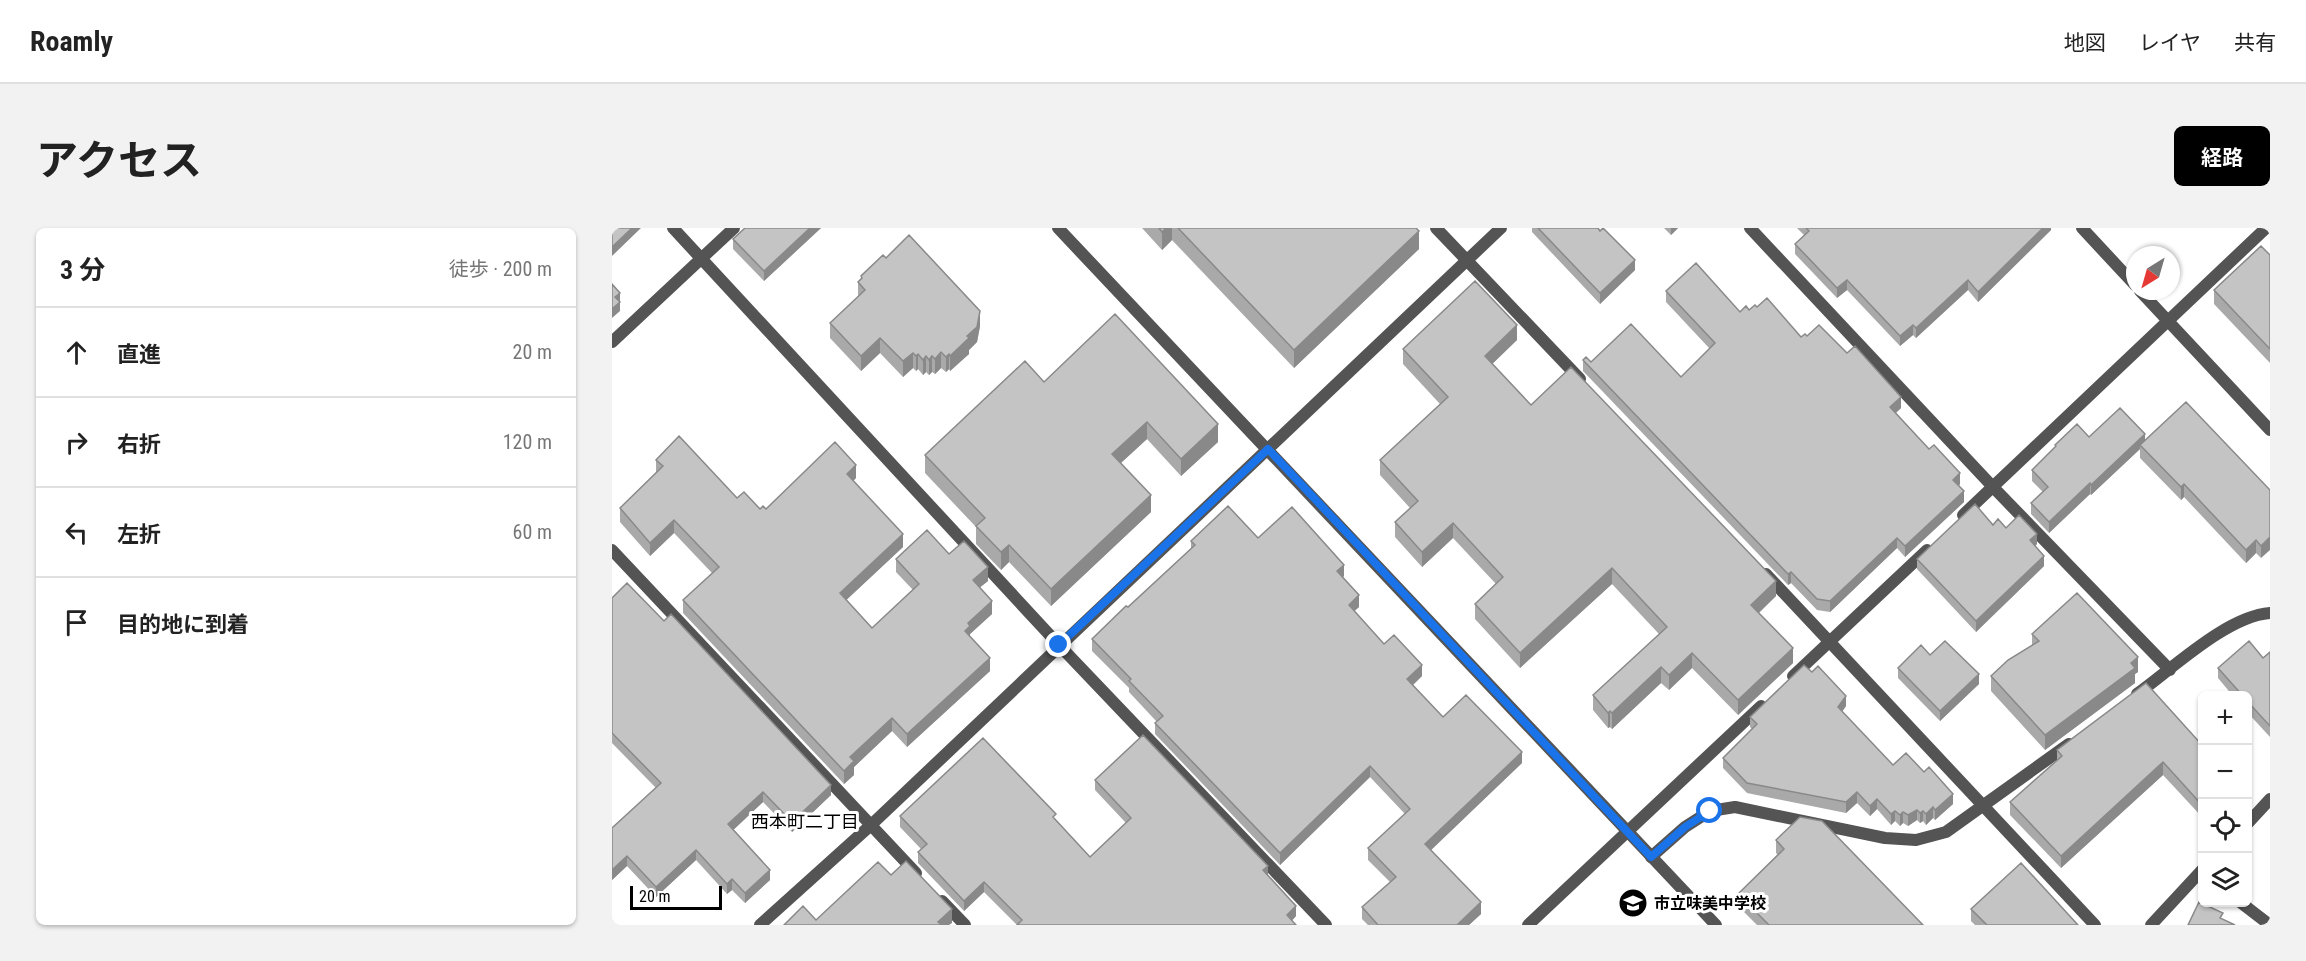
<!DOCTYPE html>
<html lang="ja">
<meta charset="utf-8">
<style>
:root{--surface:#fff;--page:#f2f2f2;--text:#222;--muted:#767676;--line:#e0e0e0;--accent:#000}
body{margin:0;font-family:"Roboto Condensed","Noto Sans JP",sans-serif;background:var(--page);color:var(--text)}
.controls{position:absolute;right:18px;bottom:18px;display:grid;overflow:hidden;border-radius:9px;box-shadow:0 2px 4px #0004}
.controls button{width:54px;height:54px;display:grid;place-items:center;padding:0;border:0;border-bottom:2px solid var(--line);background:var(--surface);color:var(--text);font:30px sans-serif}
.compass{position:absolute;left:1514px;top:18px;width:54px;height:54px;border-radius:50%;background:var(--surface);box-shadow:0 2px 4px #0004;rotate:217deg}
.scale{position:absolute;left:18px;bottom:15px;width:92px;box-sizing:border-box;padding-left:6px;border:3px solid #000;border-top:0;font-size:16px;line-height:21px;white-space:nowrap;color:#000;-webkit-text-stroke:4px #fff;paint-order:stroke}
.stop{position:absolute;width:18px;height:18px;margin:-14px;border:4px solid #1a73e8;border-radius:50%;background:#fff}
.stop.end{background:#1a73e8;border-color:#fff;box-shadow:0 2px 6px #0008}
.list{margin:0;padding:0;list-style:none}
h2{display:flex;justify-content:space-between;align-items:center;height:78px;margin:0;padding:0 24px;font-size:26px}
h2 small{font-size:20px;font-weight:400;color:var(--muted)}
.list li{display:grid;grid-template-columns:39px 1fr auto;gap:18px;align-items:center;box-sizing:border-box;height:90px;padding:0 24px;border-top:2px solid var(--line)}
.list b{display:block;font-size:22px;white-space:nowrap}
.list em{font-size:20px;font-style:normal;color:var(--muted)}
.icon{flex:none;width:33px;height:33px;fill:none;stroke:currentColor;stroke-width:2;stroke-linecap:round;stroke-linejoin:round}
.map{position:relative;flex:none;width:1658px;height:697px;overflow:hidden;border-radius:9px}
header{display:flex;align-items:center;gap:36px;box-sizing:border-box;height:84px;padding:0 30px;background:var(--surface);border-bottom:2px solid var(--line)}
header strong{font-size:28px}
nav{display:flex;gap:33px;margin-inline-start:auto;font-size:21px}
.intro{display:flex;align-items:center;justify-content:space-between;box-sizing:border-box;height:144px;padding:0 36px}
h1{margin:0;font-size:42px}
.button{padding:15px 27px;border-radius:9px;background:var(--accent);color:#fff;font-size:21px;font-weight:700}
main{display:flex;gap:36px;padding:0 36px}
aside{flex:1;background:var(--surface);border-radius:9px;box-shadow:0 2px 4px #0004}
.map>svg:first-child{display:block}
.lines{fill:none;stroke-linecap:round;stroke-linejoin:round}
.minor{stroke:#545454;stroke-width:12}
.tertiary{stroke:#545454;stroke-width:12}
.wall{fill:#a9a9a9}
.shaded-wall{fill:#898989}
.building{fill:#c4c4c4;stroke:#898989;stroke-width:1.5}
.route{stroke:#1a73e8;stroke-width:8}
.labels{text-anchor:middle;stroke-width:6;stroke-linejoin:round;paint-order:stroke}
.poi-label{font-size:16px;font-weight:bold;fill:#000;stroke:#fff;text-anchor:start}
.neighbourhood-label{font-size:18px;fill:#000;stroke:#fff}
</style>
<header>
<strong>Roamly</strong>
<nav><a>地図</a><a>レイヤ</a><a>共有</a></nav>
</header>
<div class="intro"><h1>アクセス</h1><a class="button">経路</a></div>
<main>
<aside>
<h2>3 分<small>徒歩 · 200 m</small></h2>
<ul class="list">
<li><svg class="icon" aria-label="ahead" viewBox="0 0 24 24"><path d="M12 20V5M6 11l6-6 6 6"/></svg><div><b>直進</b></div><em>20 m</em></li>
<li><svg class="icon" aria-label="right" viewBox="0 0 24 24"><path d="M7 20v-9h11M14 6l5 5-5 5"/></svg><div><b>右折</b></div><em>120 m</em></li>
<li><svg class="icon" aria-label="left" viewBox="0 0 24 24"><path d="M17 20v-9H6M10 6l-5 5 5 5"/></svg><div><b>左折</b></div><em>60 m</em></li>
<li><svg class="icon" aria-label="arrive" viewBox="0 0 24 24"><path d="M6 21V4h12l-3 4 3 4H6"/></svg><div><b>目的地に到着</b></div></li>
</ul>
</aside>
<div class="map">
<svg width="1658" height="697" viewBox="0 0 1658 697">
<rect width="100%" height="100%" fill="#fff"/>
<g class="lines">
<!-- minor -->
<path class="minor" d="M61 0 447 417 714 697
M824 0 968 151
M1138 0 1381 259 1558 442
M1470 0 1523 57
M1528 63 1658 202
M0 114 122 0
M1351 287 1654 0
M0 322 304 645
M1154 346 1483 697
M1181 448 1315 322
M1525 466C1560 441 1615 388 1658 385
M1039 629 1073 599 1098 583 1123 579 1273 610 1304 612 1334 604 1457 516
M330 673 353 697
M1628 674 1658 697
M916 697 1149 478"/>
<!-- tertiary -->
<path class="tertiary" d="M446 0 1104 697
M1636 595 1658 571
M148 697 259 597 889 0
M1539 697 1590 642"/>
</g>
<!-- wall -->
<path class="wall" d="M133 0H209L152 53 121 21V11Z
M530 0H804L807 21 682 140 560 12 550 22Z
M920 0H986L1023 42 988 76 920 4Z
M1052 0H1066L1059 7Z
M1185 0H1439V2L1366 74 1356 62 1304 110 1301 107 1288 118 1235 62 1225 70 1183 26V16L1192 7Z
M1658 27V135L1602 76V62Z
M274 30 368 98 365 114 357 122V126L338 143 337 141 334 144 329 140 323 146 320 144 317 147 314 144 311 147 306 141 304 143 301 140 291 149 268 125 249 143 218 110V95L246 69V54L249 52V48Z
M1054 63 1128 84 1137 82 1145 79 1289 180 1284 185 1348 256 1347 258 1352 274 1293 329 1285 320 1218 384 1205 382 1179 355 1176 357 971 143V132L1069 149 1098 121 1054 74Z
M905 112 880 136 919 177 1164 368 1147 385 1181 435 1126 487 1080 440 1057 462 1049 455 1000 501 998 499 996 500 981 482V467L1047 406 1000 356 908 440 863 391V376L884 356 841 310 810 339 783 309V294L798 280 768 247V232L828 176 791 136V121Z
M432 154 606 214 569 248 535 211 509 235 539 284 439 378 397 334 389 342 364 316V299L313 245V227Z
M1477 209 1533 213 1658 262 1649 330 1644 325 1634 335 1572 269 1569 272 1528 230V221L1479 267 1478 266 1437 305 1419 286V275L1431 264 1420 253V242L1443 220V217Z
M44 232 148 281H154L244 250 241 253 291 319 234 372 260 400 301 362 284 344V331L337 326 376 353 368 359 380 386 358 406V409L378 443 295 519 280 503 242 539V547L232 556 71 385V372L100 345 62 305 38 328 8 294V280L44 245Z
M1381 297 1394 300 1425 316 1423 318 1432 338 1364 404 1305 341V331Z
M646 310 732 348 731 349 747 379 742 383 772 416 810 448 800 457 831 489 910 535 818 622 869 686 857 697H756L750 691V679L778 654 756 632V620L793 586 758 549 668 637 543 506V495L545 494 517 464V460L480 423V411L516 379 579 321V313Z
M0 370 219 567 180 604 151 574 121 602 158 652 133 675 120 662 115 666 84 632 44 669 15 638 0 652V600L44 560 0 515Z
M1420 406 1526 444 1523 446V455L1433 522 1379 463V448L1420 418Z
M1658 424V509L1635 484V468H1621L1606 450V440L1651 430Z
M1318 427 1367 456 1328 493 1286 450V440Z
M1234 478 1230 484 1281 537 1341 576 1323 592 1321 590 1314 597 1311 593 1308 595 1305 592 1296 598 1291 595 1288 598 1283 593 1279 597 1265 581 1258 588 1245 575 1234 585 1135 565 1111 540V530L1140 501 1138 499V489Z
M1590 517V589L1551 547 1449 640 1398 587V574L1445 533V522Z
M483 552 656 648 684 688 680 693 405 697 372 664 352 683 306 635V624L309 621 288 599V588L444 593 478 629 514 595 483 562Z
M1164 612 1311 697H1145L1126 678V666L1166 627 1164 625Z
M1359 681 1466 697H1363L1359 693Z"/>
<!-- shaded-wall -->
<path class="shaded-wall" d="M20 0H29L0 28V19Z
M198 0H209L152 53V43Z
M554 0H560V12L550 22V4Z
M1059 0H1066L1059 7Z
M1431 0H1439V2L1366 74V64Z
M807 3V21L682 140V122Z
M1023 32V42L988 76V65Z
M1235 52V62L1225 70V60Z
M1356 52V62L1304 110V100Z
M8 65V74L3 78V69Z
M8 74V83L0 90V81Z
M368 83V98L365 114 357 122V126L338 143V128L355 108Z
M905 97V112L873 143V128Z
M1301 97V107L1288 118V108Z
M268 110V125L249 143V128Z
M329 124V140L323 146V131Z
M301 125V140L291 149V133Z
M306 126V141L304 143V128Z
M337 126V141L334 144V129Z
M314 128V144L311 147V132Z
M320 128V144L317 147V132Z
M1289 169V180L1278 190V179Z
M535 194V211L500 243V226Z
M606 196V214L569 248V231Z
M1533 206V217H1528V221L1479 267V257Z
M244 237V250L235 259V246Z
M1348 245V256L1341 263V252Z
M1478 255V266L1437 305V294Z
M1572 256V269L1569 272V259Z
M1352 263V274L1293 329V318Z
M539 267V284L439 378V361Z
M62 292V305L38 328V315Z
M841 295V310L810 339V324Z
M291 306V319L228 378V365Z
M1425 306V316L1418 323V312Z
M1658 309V322L1649 330V318Z
M1285 310V320L1218 384V373Z
M1644 312V325L1634 335V322Z
M397 317V334L389 342V324Z
M1432 328V338L1364 404V393Z
M732 337V348L725 354V343Z
M376 339V353L361 365V352Z
M1000 340V356L908 440V425Z
M1179 344V355L1176 357V346Z
M1164 353V368L1139 392V377Z
M747 367V379L737 388V377Z
M380 373V386L358 406V411L353 403 356 395Z
M1181 420V435L1126 487V472Z
M1080 425V440L1057 462V447Z
M1526 429V444L1523 446V455L1433 522V507Z
M378 430V443L295 519V506Z
M810 437V448L795 463V451Z
M1049 439V455L1000 501V485Z
M1367 446V456L1328 493V483Z
M1234 468V478L1226 489V479Z
M998 483V499L996 500V485Z
M280 490V503L242 539V547L232 556V543L238 529Z
M910 524V535L813 628V616Z
M1551 534V547L1449 640V628Z
M758 538V549L668 637V625Z
M219 557V567L180 604V594Z
M151 564V574L116 607V596Z
M1245 564V575L1234 585V574Z
M1341 566V576L1323 592V582Z
M1265 571V581L1258 588V578Z
M1321 579V590L1314 597V586Z
M1305 582V592L1296 598V587Z
M1283 583V593L1279 597V586Z
M1311 583V593L1308 595V585Z
M1291 584V595L1288 598V587Z
M84 622V632L44 669V659Z
M15 628V638L0 652V642Z
M656 638V648L651 642Z
M158 642V652L133 675V665Z
M120 651V662L115 666V656Z
M372 654V664L352 683V673Z
M869 674V686L857 697H845Z
M684 678V688L675 697V687Z
M340 681V695L337 697H326V694Z"/>
<!-- building -->
<path class="building" d="M0 0H20L0 19Z
M133 0H198L152 43 121 11Z
M547 0H554L550 4Z
M566 0H804L807 3 682 122Z
M926 0H986L988 3 991 0 1023 32 988 65Z
M1194 0H1431L1366 64 1356 52 1304 100 1301 97 1288 108 1235 52 1225 60 1183 16 1197 3Z
M297 7 368 83 365 99 355 108 357 110 338 128 337 126 334 129 329 124 323 131 320 128 317 132 314 128 311 132 306 126 304 128 301 125 291 133 268 110 249 128 218 95 253 62 246 54 250 50 249 48 271 27 274 30Z
M1649 18 1658 27V121L1602 62Z
M1084 35 1128 84 1134 78 1137 82 1143 77 1145 79 1155 70 1189 109 1193 106 1195 108 1207 97 1235 125 1243 118 1289 169 1278 179 1317 221 1322 217 1348 245 1341 252 1352 263 1293 318 1285 310 1218 373 1205 371 1179 344 1176 346 971 132 974 129 979 134 1019 96 1069 149 1103 115 1054 63Z
M863 53 905 97 873 128 919 177 959 139 1164 353 1139 377 1181 420 1126 472 1080 425 1057 447 1049 439 1000 485 998 483 996 485 981 467 1055 399 1000 340 908 425 863 376 891 349 841 295 810 324 783 294 806 273 768 232 836 169 791 121Z
M0 56 8 65 3 69 8 74 0 81Z
M503 86 606 196 569 231 535 194 500 226 539 267 439 361 397 317 389 324 364 298 373 290 313 227 413 133 432 154Z
M1574 174 1658 262V309L1649 318 1644 312 1634 322 1572 256 1569 259 1528 217Z
M1508 180 1533 206 1479 257 1478 255 1437 294 1419 275 1436 259 1420 242 1444 218 1443 217 1465 196 1477 209Z
M67 208 125 270 132 264 148 281 151 278 154 281 223 214 244 237 235 246 291 306 228 365 260 400 307 356 284 331 315 302 337 326 352 313 376 339 361 352 380 373 356 395 358 398 353 403 378 430 295 506 280 490 238 529 242 533 232 543 71 372 107 339 62 292 38 315 8 280 51 238 44 232Z
M1363 276 1381 297 1386 291 1394 300 1407 287 1425 306 1418 312 1432 328 1364 393 1305 331Z
M616 278 646 310 680 279 732 337 725 343 747 367 737 377 772 416 782 407 810 437 795 451 831 489 854 467 910 524 813 616 869 674 845 697H766L750 679 784 649 756 620 798 581 758 538 668 625 543 495 551 488 517 453 519 451 480 411 514 378 516 379 583 317 579 313Z
M15 355 52 393 59 386 219 557 180 594 151 564 116 596 158 642 133 665 120 651 115 656 84 622 44 659 15 628 0 642V600L49 555 0 505V370Z
M1465 365 1526 429 1519 435 1523 440 1433 507 1379 448 1396 432 1427 413 1420 406Z
M1333 413 1367 446 1328 483 1286 440 1309 417 1318 427Z
M1637 413 1651 430 1658 424V498L1635 473V468H1631L1606 440Z
M1192 437 1200 444 1206 438 1234 468 1226 479 1281 537 1294 525 1312 544 1317 539 1341 566 1323 582 1321 579 1314 586 1311 583 1308 585 1305 582 1296 587 1291 584 1288 587 1283 583 1279 586 1265 571 1258 578 1245 564 1234 574 1135 555 1111 530 1145 496 1138 489Z
M1534 455 1590 517V577L1551 534 1449 628 1398 574 1450 528 1445 522Z
M531 507 656 638 651 642 684 678 675 687 684 697H405L410 692 372 654 352 673 306 624 315 616 288 588 371 510 444 586 441 589 478 629 519 590 483 552Z
M1188 589 1210 593 1311 697H1157L1126 666 1172 621 1164 612Z
M294 633 340 681 326 694 330 697H172L191 678 204 692 266 634 279 647Z
M1409 635 1466 697H1375L1359 681Z
M1587 674 1611 685 1608 690 1623 697H1576Z"/>
<g class="lines">
<!-- route -->
<path class="route" d="M447 417 656 221 1039 629 1073 599 1098 583"/>
</g>
<!-- icons -->
<defs>
<g id="school-disc" transform="scale(1.5)"><circle r="9.5" fill="#000" stroke="#fff"/><path d="M0-5L7-2L0 1L-7-2ZM-4 1L0 2.5L4 1V4Q0 6-4 4Z" fill="#fff"/></g>
</defs>
<g fill-rule="evenodd">
<use href="#school-disc" x="1021" y="675"/>
</g>
<g class="labels">
<!-- poi labels -->
<g class="poi-label">
<text x="1042" y="681">市立味美中学校</text>
</g>
<!-- neighbourhood labels -->
<g class="neighbourhood-label">
<text x="193" y="600">西本町二丁目</text>
</g>
</g>
</svg>
<div class="controls">
<button>+</button>
<button>−</button>
<button><svg class="icon" aria-label="locate" viewBox="0 0 24 24"><circle cx="12" cy="12" r="6"/><path d="M12 2v4M12 18v4M2 12h4M18 12h4"/></svg></button>
<button><svg class="icon" aria-label="layers" viewBox="0 0 24 24"><path d="M12 4l9 5-9 5-9-5zM3 14l9 5 9-5"/></svg></button>
</div>
<svg class="compass" viewBox="-18 -18 36 36"><path d="M0-13l5 13h-10z" fill="#e53935"/><path d="M0 13l5-13h-10z" fill="#767676"/></svg>
<div class="scale">20 m</div>
<div class="stop" style="left:1098px;top:583px"></div>
<div class="stop end" style="left:447px;top:417px"></div>
</div>
</main>
